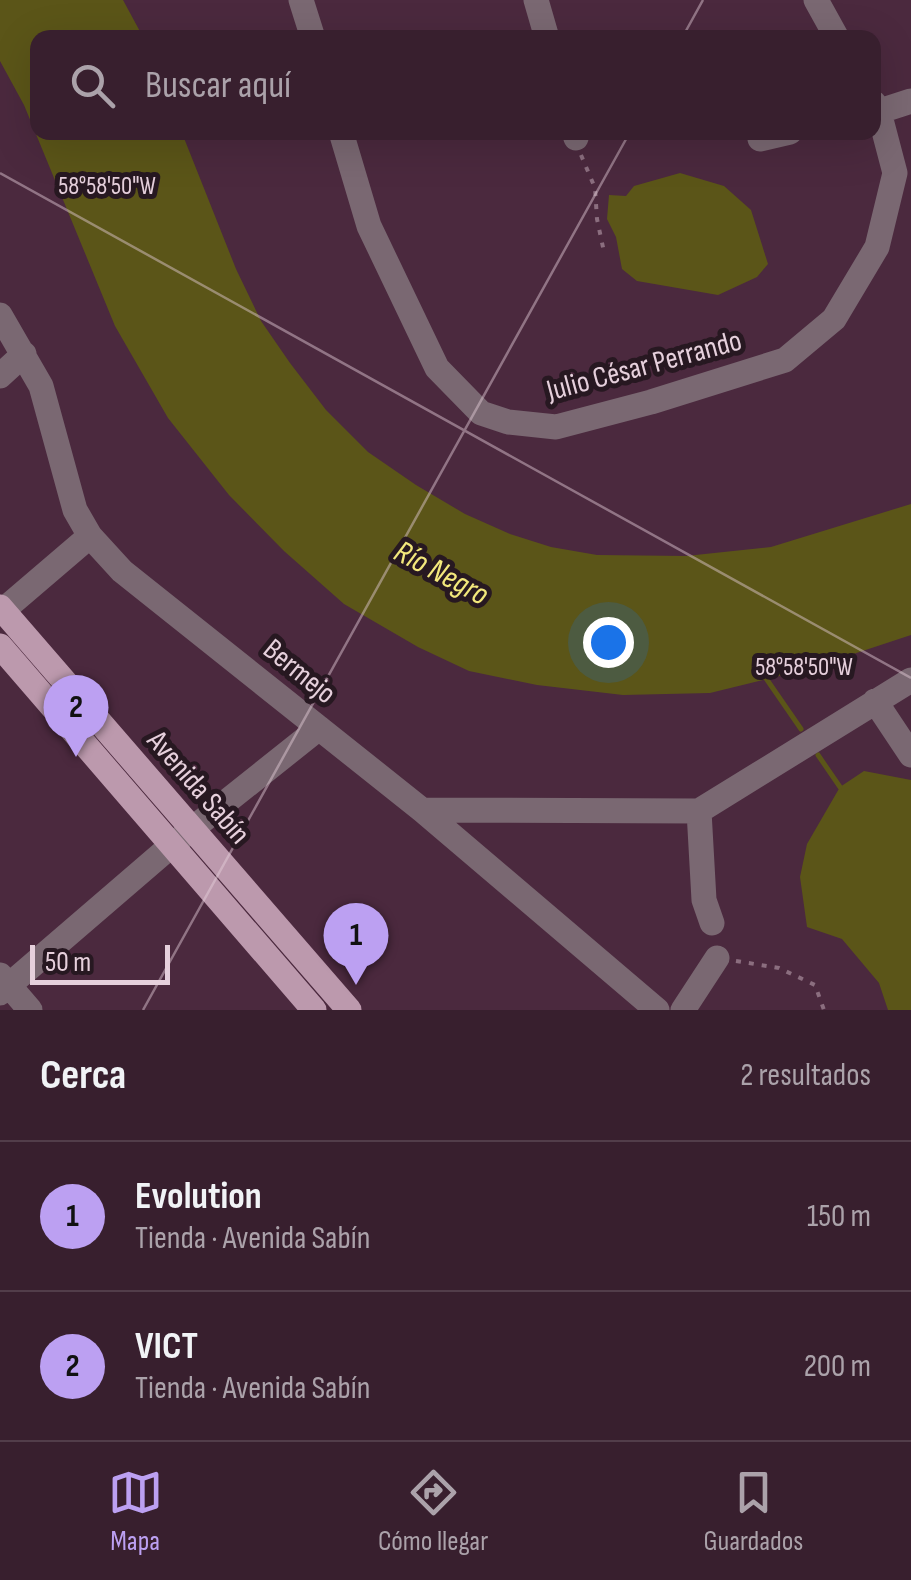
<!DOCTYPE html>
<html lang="es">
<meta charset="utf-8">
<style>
:root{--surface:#381f2e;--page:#3f2736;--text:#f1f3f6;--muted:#aba2aa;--line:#523d4a;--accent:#bca0f2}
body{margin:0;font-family:"Sofia Sans Condensed",sans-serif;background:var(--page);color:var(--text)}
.scale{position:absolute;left:30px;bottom:25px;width:140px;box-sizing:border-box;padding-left:10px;border:5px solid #e6d0dc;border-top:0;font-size:28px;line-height:35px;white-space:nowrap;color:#e6d0dc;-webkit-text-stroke:8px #271821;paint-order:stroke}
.you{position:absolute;left:608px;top:642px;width:35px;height:35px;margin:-25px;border:8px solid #fff;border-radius:50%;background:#1a73e8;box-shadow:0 0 0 15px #1a73e833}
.badge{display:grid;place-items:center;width:65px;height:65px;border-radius:50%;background:var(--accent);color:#111;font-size:32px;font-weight:700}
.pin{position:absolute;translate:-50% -82px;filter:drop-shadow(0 2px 5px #0008)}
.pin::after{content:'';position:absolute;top:52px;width:35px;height:30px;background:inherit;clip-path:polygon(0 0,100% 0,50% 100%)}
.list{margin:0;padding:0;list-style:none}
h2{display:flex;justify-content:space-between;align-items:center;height:130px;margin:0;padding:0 40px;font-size:42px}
h2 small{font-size:32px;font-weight:400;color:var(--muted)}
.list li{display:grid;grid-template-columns:65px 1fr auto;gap:30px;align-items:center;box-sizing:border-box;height:150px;padding:0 40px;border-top:2px solid var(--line)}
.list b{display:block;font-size:38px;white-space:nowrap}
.list p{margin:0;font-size:32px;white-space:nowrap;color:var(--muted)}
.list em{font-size:32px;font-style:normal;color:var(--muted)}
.icon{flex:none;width:55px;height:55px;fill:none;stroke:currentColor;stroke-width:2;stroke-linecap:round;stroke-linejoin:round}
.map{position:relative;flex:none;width:911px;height:1010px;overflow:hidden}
.search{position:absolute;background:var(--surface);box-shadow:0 10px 40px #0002;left:30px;right:30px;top:30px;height:110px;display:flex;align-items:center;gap:25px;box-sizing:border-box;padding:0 35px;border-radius:20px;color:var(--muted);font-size:38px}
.sheet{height:430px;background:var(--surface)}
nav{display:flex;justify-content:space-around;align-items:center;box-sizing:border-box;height:140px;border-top:2px solid var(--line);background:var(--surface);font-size:28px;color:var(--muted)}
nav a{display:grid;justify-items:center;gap:5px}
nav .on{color:var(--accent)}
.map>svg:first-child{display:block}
.water{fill:#5b5518}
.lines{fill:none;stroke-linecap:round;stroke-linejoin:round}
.stream{stroke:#5b5518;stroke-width:5}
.path{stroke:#8b6e7f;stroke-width:4;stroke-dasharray:5 8;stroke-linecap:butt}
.minor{stroke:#7a6872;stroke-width:25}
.major{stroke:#bc99ad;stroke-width:25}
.ticks{fill:none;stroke:#e6d0dc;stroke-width:2.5;stroke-opacity:0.45}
.labels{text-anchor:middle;stroke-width:10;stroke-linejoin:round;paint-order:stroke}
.street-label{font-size:30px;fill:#e6d0dc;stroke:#271821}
.water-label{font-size:32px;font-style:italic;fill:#f3e87c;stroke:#271821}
.ticks-label{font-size:25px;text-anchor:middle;fill:#e6d0dc;stroke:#271821;stroke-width:10;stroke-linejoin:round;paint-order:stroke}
</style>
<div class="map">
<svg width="911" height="1010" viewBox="0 0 911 1010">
<rect width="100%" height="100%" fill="#4b293e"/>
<!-- water -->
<path class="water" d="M0 0H123L143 37 38 38V132L182 133 236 269 261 321 290 363 326 410 368 452 416 485 465 514 510 534 551 547 597 555 686 556 771 547 911 504V635L808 669 710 693 623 695 537 685 469 671 418 647 344 604 284 551 229 495 168 418 115 326 24 105 0 61Z
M680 173 724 186 751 210 768 264 757 277 718 295 637 281 622 269 616 237 607 219 609 195 626 196 634 186Z
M864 771 911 780V1010H888L879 983 842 939 807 927 800 877 807 844 840 787Z"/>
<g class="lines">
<!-- stream -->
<path class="stream" d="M763 674 801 729
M818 755 840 787"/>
<!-- path -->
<path class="path" d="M581 155 595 188 597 219 604 252
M736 961 779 968 815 985 824 1010"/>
<!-- minor -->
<path class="minor" d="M301 0 313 38
M536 0 547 38
M816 0 837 38
M874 113 911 101
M341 132 369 226 437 368 481 413 508 422 556 427 651 402 785 360 834 319 877 247 895 173 879 112 874 103
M574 132 576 138
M760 139 790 132
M0 315 41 386 75 510 90 536 122 571 422 810 657 1010
M0 376 24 354
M0 613 90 536
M875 701 911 755
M422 810 699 811
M699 811 911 680
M699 811 704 900 712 923
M0 975 30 1010
M0 993 172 845 319 728
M683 1010 717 958"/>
<!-- major -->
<path class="major" d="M0 607 349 1010
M0 646 314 1010"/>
</g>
<!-- ticks -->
<path class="ticks" d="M682 38 703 0M0 173 911 678M143 1010 630 132"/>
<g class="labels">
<!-- street labels -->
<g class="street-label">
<text transform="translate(644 365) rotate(-15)" y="10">Julio César Perrando</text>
<text transform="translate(300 671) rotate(39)" y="10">Bermejo</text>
<text transform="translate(199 787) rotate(49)" y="10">Avenida Sabín</text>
</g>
<!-- water labels -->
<g class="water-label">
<text transform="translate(442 572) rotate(28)" y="11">Río Negro</text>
</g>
</g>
<g class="ticks-label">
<text x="107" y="194">58°58'50"W</text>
<text x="804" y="675">58°58'50"W</text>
</g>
</svg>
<div class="scale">50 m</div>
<div class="you"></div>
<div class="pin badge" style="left:356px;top:985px">1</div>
<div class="pin badge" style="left:76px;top:757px">2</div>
<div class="search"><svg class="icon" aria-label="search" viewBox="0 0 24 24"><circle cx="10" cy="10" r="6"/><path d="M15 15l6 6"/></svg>Buscar aquí</div>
</div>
<section class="sheet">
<h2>Cerca<small>2 resultados</small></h2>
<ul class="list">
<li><span class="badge">1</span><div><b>Evolution</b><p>Tienda · Avenida Sabín</p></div><em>150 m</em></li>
<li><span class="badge">2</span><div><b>VICT</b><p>Tienda · Avenida Sabín</p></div><em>200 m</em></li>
</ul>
</section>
<nav>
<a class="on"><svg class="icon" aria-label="map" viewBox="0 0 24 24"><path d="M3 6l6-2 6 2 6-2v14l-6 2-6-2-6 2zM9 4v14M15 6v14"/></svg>Mapa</a>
<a><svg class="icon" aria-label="directions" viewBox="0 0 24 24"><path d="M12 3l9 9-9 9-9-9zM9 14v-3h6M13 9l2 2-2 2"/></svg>Cómo llegar</a>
<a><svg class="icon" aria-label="saved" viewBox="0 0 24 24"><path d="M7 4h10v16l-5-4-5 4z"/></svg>Guardados</a>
</nav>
